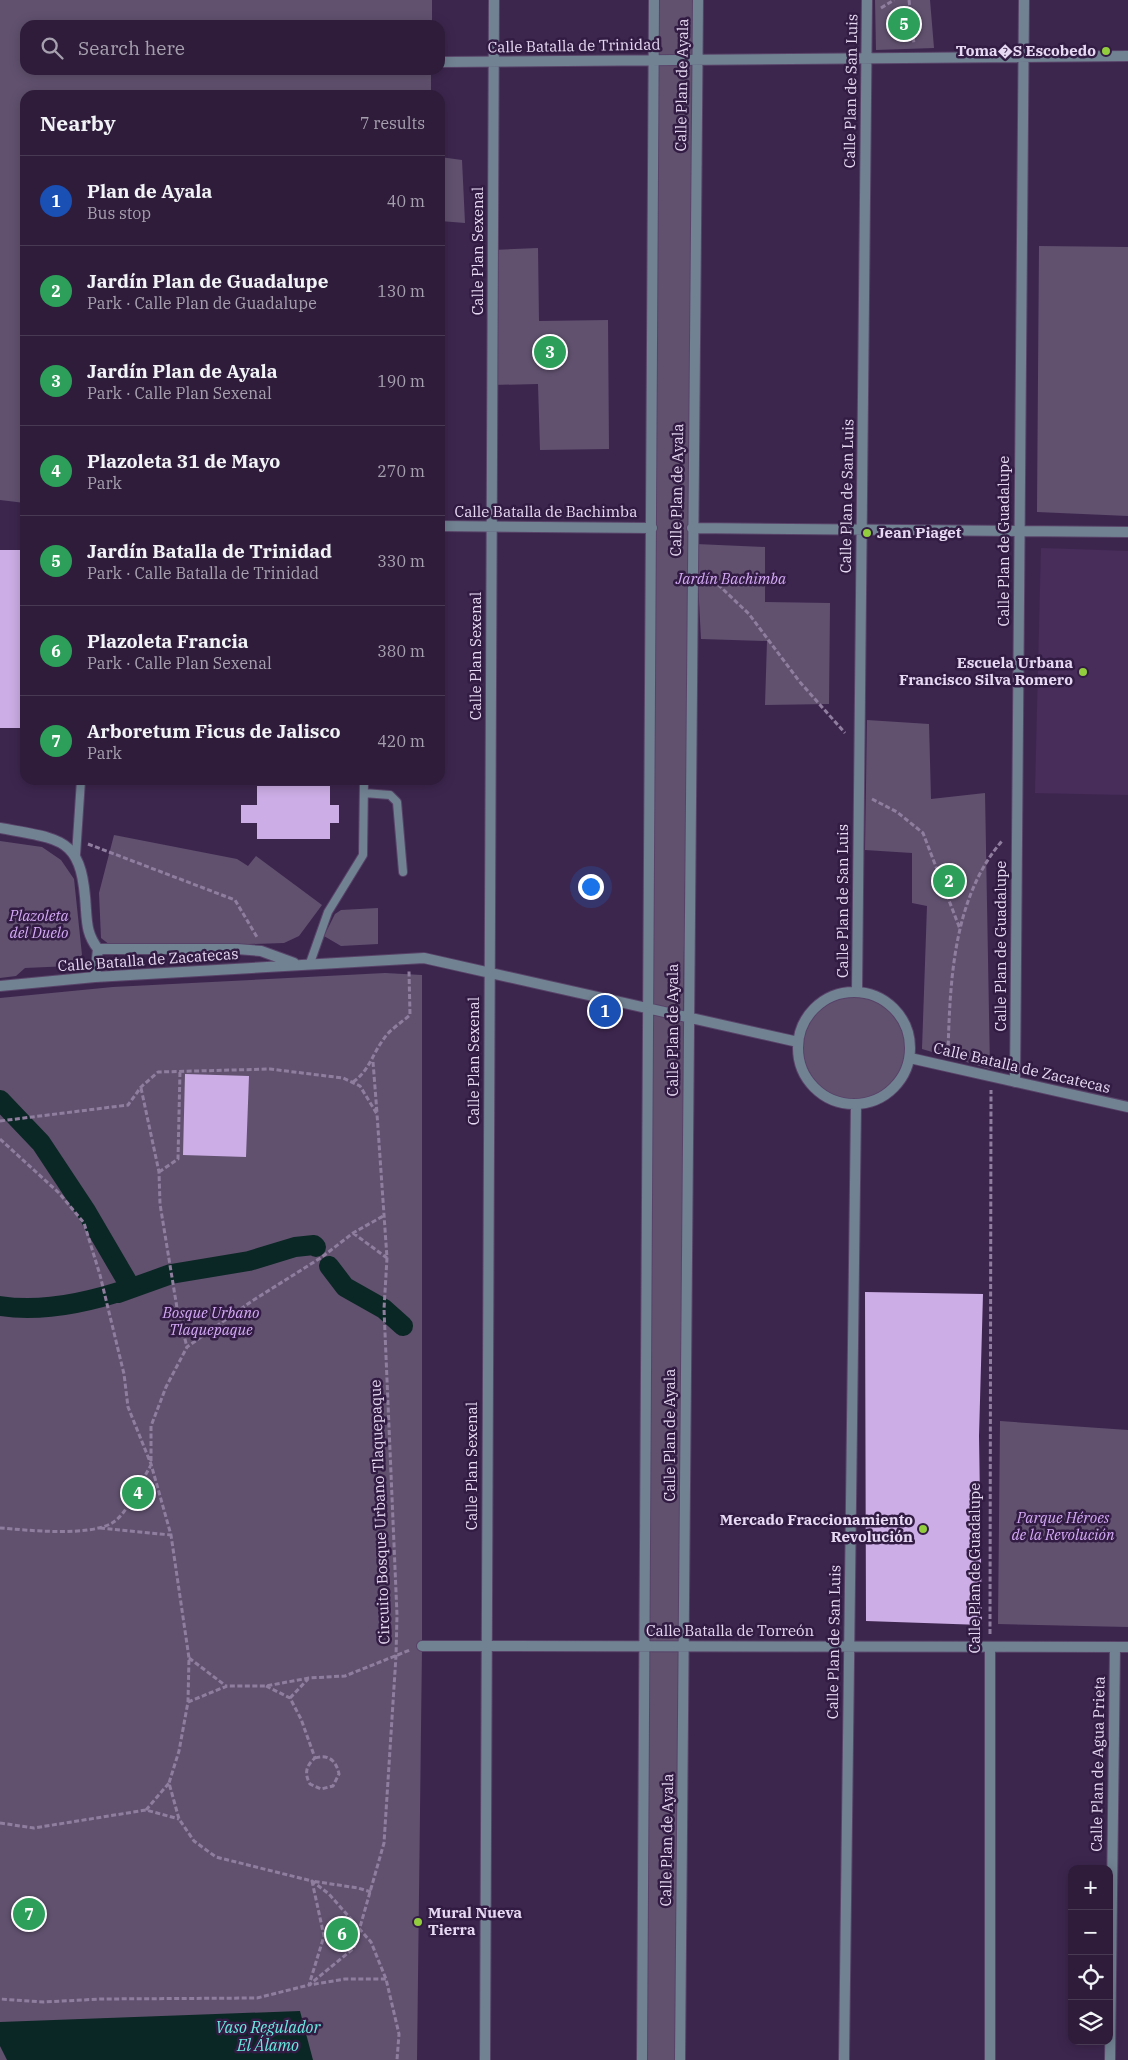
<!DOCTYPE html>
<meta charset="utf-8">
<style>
:root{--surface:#2e1c3a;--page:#3a2945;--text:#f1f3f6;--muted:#a7a1af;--line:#493a54;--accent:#b45309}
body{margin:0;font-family:"IBM Plex Serif",serif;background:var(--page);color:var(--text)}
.controls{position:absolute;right:15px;bottom:15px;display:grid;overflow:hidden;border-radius:10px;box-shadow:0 2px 12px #0003}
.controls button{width:45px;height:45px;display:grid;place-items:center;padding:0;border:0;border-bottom:1px solid var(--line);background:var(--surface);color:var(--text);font:25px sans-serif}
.you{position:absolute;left:590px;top:886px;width:18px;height:18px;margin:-12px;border:4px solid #fff;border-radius:50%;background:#1a73e8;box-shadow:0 0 0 8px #1a73e833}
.badge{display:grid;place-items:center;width:32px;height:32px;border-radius:50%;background:var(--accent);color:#fff;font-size:16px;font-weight:700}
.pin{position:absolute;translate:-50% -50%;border:2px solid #fff;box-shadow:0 1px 5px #0006}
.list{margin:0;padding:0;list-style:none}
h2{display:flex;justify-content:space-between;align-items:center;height:65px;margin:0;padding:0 20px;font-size:21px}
h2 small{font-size:16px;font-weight:400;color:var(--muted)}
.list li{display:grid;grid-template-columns:32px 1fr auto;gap:15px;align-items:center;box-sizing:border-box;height:90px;padding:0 20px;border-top:1px solid var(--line)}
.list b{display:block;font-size:19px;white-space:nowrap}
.list p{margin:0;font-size:16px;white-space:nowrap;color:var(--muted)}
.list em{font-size:16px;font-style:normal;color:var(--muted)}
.icon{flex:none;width:28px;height:28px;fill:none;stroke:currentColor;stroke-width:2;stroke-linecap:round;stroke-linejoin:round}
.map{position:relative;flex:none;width:1128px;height:2060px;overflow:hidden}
.search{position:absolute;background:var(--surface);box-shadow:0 2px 12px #0003;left:20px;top:20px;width:425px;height:55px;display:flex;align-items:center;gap:12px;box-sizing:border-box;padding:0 18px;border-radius:15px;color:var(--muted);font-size:19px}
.panel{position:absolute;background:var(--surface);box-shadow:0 2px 12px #0003;left:20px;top:90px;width:425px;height:695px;border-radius:15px}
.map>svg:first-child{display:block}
.built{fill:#482d5b}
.green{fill:#61516f}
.water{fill:#0b2725}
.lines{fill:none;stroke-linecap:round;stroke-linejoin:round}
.canal{stroke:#0b2725;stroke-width:20}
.building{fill:#ccade5}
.service-casing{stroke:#584368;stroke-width:10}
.minor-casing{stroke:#584368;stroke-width:12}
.path{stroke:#907e9f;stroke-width:3;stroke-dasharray:5 2.5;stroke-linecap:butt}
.service{stroke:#718293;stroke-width:8}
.minor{stroke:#718293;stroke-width:10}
.poi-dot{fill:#92cd3e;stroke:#321c43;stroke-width:2}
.labels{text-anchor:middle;stroke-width:5;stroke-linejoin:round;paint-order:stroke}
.street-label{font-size:15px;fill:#e7d9f3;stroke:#321c43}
.poi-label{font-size:15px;font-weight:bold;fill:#e7d9f3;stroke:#321c43;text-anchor:end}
.park-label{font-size:15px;font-style:italic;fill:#d5aaf7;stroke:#321c43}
.water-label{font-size:16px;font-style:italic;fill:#69eae1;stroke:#321c43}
</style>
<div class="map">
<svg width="1128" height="2060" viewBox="0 0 1128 2060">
<rect width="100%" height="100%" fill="#3d264e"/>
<!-- built -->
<path class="built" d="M1041 548 1128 551V795L1035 793Z"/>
<!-- green -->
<path class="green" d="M0 0H432V25H25V70H431V95H25V503L0 500Z
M654 0H693V60L697 64 683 1012 649 1009Z
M875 0H930L934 48 876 50Z
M440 157 462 160 465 223 440 221Z
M1039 246 1128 247V516L1037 512Z
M538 248 539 321 608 320 609 449 540 450 538 384 492 385 493 250Z
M696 544 765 547V602L830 603 829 704 765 705 767 641 701 639Z
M867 720 929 724 931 799 985 793 990 1069 922 1049 927 906 912 903V853L865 850Z
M114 835 237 859 248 866 256 856 322 905 299 936 284 943 114 948 101 938 99 893Z
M0 841 42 847 61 860 74 879 82 955 70 966 25 968 16 976 0 978Z
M378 908V944L341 946 324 936 335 914 341 910Z
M385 973 422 975V1646L417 2060H0V998L113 987Z
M798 1048a56 56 0 1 1 112 0a56 56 0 1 1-112 0Z
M649 1014 688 1018 679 1646H645Z
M1000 1421 1128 1430V1627L998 1624Z
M650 1649 678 1650 681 2060H643Z"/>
<!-- water -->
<path class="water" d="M300 2011 313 2060H7L0 2046V2022Z"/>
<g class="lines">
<!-- canal -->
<path class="canal" d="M0 1100 41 1143 86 1211 131 1288C90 1302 43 1313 0 1306
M329 1266 345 1287 384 1309 403 1326
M118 1293 171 1274 249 1261 295 1247 314 1245 316 1247"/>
</g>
<!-- building -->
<path class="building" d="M0 550H25V728H0Z
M257 786H330V805H339V823H330V839H257V823H241V805H257Z
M185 1074 249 1076 246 1157 183 1155Z
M865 1292 983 1294 979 1436 982 1625 866 1621Z"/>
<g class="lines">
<!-- service casing -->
<g class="service-casing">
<path id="service" d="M364 793 390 795 397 802 403 872
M76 855 81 780
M310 963 328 912 363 855 364 780"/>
</g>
<!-- minor casing -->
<g class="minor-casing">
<path id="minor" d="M440 62 1128 56
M440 526 652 528
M692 528 1128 532
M0 828C65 840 82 837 86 910 87 926 88 936 98 949
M98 949H237L261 951 294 963
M95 977 98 949
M0 986 95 977 424 958 798 1042
M857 992 867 0
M798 1048a56 56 0 1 1 112 0a56 56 0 1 1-112 0Z
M910 1058 1128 1107
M1015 1082 1024 0
M422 1646 1128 1647
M485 2060 494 0
M642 2060 654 0
M680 2060 698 0
M844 2060 856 1105
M990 2060V1647
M1110 2060 1115 1647"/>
</g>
<!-- path -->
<path class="path" d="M909 0 914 44
M881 8 894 0
M707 574 749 614 799 681 845 733
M872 799 897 812 923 833 960 929
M88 844 235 900 257 937
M948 1053C950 981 953 898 1002 841
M373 1062 377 1113
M353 1082C369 1071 372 1055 383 1040 389 1030 402 1022 410 1015L409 971
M141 1088 159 1172 160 1204 177 1308 187 1347
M0 1121 128 1105 141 1087 158 1072 270 1069 343 1078 360 1086 377 1114 387 1258 384 1309 397 1615 396 1656 384 1843 354 1948 309 1985 257 1998 101 1999 44 2002 0 1999
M0 1139 59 1193 84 1223 100 1275 124 1374 128 1407 151 1464 171 1535 189 1658 188 1702 179 1751 169 1783 179 1819 194 1841 216 1857 312 1881 329 1894 371 1942 386 1979 399 2034 397 2060
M159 1172 178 1159 180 1071
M353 1233 387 1258
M151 1461V1426L166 1387 187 1347 252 1301 322 1257 353 1233 385 1215
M0 1528C27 1530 88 1537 112 1523 127 1515 142 1480 151 1465
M100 1528 171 1535
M990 1634 991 1090
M189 1658 226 1686
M266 1686 290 1698 301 1719 315 1758C306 1766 304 1773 310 1784L321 1789 333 1786 339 1774C336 1760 328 1754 315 1758
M290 1698 308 1679
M188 1702 227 1686H266L309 1678 345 1676 410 1650
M146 1810 169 1783
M0 1823 34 1828 146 1810 179 1819
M371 1892 358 1888 312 1881 324 1936 309 1985 345 1979H386"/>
<!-- service -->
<use href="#service" class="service"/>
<!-- minor -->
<use href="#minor" class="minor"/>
</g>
<!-- markers -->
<g class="poi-dot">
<circle cx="1106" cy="51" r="5"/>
<circle cx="867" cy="533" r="5"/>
<circle cx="1083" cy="672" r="5"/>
<circle cx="923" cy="1529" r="5"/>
<circle cx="418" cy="1922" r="5"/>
</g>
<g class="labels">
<!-- street labels -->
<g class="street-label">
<text transform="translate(574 46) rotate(-1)" y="5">Calle Batalla de Trinidad</text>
<text transform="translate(682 85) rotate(-89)" y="5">Calle Plan de Ayala</text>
<text transform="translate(851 91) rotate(-89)" y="5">Calle Plan de San Luis</text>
<text transform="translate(478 251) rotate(-90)" y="5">Calle Plan Sexenal</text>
<text transform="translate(677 490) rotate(-89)" y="5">Calle Plan de Ayala</text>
<text transform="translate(847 496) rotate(-89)" y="5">Calle Plan de San Luis</text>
<text x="546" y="517">Calle Batalla de Bachimba</text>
<text transform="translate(1004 541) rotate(-90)" y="5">Calle Plan de Guadalupe</text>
<text transform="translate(476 656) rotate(-90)" y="5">Calle Plan Sexenal</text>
<text transform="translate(843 901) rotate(-90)" y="5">Calle Plan de San Luis</text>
<text transform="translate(1001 946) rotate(-90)" y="5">Calle Plan de Guadalupe</text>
<text transform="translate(148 960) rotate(-4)" y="5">Calle Batalla de Zacatecas</text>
<text transform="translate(673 1030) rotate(-90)" y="5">Calle Plan de Ayala</text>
<text transform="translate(474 1061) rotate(-90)" y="5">Calle Plan Sexenal</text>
<text transform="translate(1022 1068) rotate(13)" y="5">Calle Batalla de Zacatecas</text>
<text transform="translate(670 1435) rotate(-90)" y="5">Calle Plan de Ayala</text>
<text transform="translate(472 1466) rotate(-90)" y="5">Calle Plan Sexenal</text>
<text transform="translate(380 1512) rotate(-92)" y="5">Circuito Bosque Urbano Tlaquepaque</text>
<text transform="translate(975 1568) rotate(-90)" y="5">Calle Plan de Guadalupe</text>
<text x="730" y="1636">Calle Batalla de Torreón</text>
<text transform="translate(834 1642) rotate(-89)" y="5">Calle Plan de San Luis</text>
<text transform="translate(1098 1764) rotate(-89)" y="5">Calle Plan de Agua Prieta</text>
<text transform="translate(667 1840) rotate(-89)" y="5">Calle Plan de Ayala</text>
</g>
<!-- poi labels -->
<g class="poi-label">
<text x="1096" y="56">Toma�S Escobedo</text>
<text x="877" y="538" text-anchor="start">Jean Piaget</text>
<text x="1073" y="668">Escuela Urbana<tspan x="1073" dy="17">Francisco Silva Romero</tspan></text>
<text x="913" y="1525">Mercado Fraccionamiento<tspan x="913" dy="17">Revolución</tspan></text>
<text x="428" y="1918" text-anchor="start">Mural Nueva<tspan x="428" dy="17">Tierra</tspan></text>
</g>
<!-- park labels -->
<g class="park-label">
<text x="731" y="584">Jardín Bachimba</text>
<text x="39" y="921">Plazoleta<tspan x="39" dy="17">del Duelo</tspan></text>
<text x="211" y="1318">Bosque Urbano<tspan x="211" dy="17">Tlaquepaque</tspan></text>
<text x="1063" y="1523">Parque Héroes<tspan x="1063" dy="17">de la Revolución</tspan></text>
</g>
<!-- water labels -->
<g class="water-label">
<text x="268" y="2033">Vaso Regulador<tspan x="268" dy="18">El Álamo</tspan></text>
</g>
</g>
</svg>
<div class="controls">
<button>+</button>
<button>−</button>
<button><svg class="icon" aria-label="locate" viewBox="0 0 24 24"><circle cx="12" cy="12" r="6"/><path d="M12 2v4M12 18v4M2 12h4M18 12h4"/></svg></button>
<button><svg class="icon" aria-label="layers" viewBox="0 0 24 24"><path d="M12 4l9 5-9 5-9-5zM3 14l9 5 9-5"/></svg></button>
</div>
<div class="you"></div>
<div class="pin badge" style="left:605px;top:1011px;background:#1a4fb4">1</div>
<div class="pin badge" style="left:949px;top:881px;background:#2e9e5b">2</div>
<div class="pin badge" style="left:550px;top:352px;background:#2e9e5b">3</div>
<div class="pin badge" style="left:138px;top:1493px;background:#2e9e5b">4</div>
<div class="pin badge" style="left:904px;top:24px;background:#2e9e5b">5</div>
<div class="pin badge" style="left:342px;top:1934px;background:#2e9e5b">6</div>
<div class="pin badge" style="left:29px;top:1914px;background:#2e9e5b">7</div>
<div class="search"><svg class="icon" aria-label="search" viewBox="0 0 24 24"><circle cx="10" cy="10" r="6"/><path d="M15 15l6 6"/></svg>Search here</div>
<section class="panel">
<h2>Nearby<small>7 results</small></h2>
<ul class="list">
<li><span class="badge" style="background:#1a4fb4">1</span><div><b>Plan de Ayala</b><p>Bus stop</p></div><em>40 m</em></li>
<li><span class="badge" style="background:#2e9e5b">2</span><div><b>Jardín Plan de Guadalupe</b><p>Park · Calle Plan de Guadalupe</p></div><em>130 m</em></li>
<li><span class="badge" style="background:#2e9e5b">3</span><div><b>Jardín Plan de Ayala</b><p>Park · Calle Plan Sexenal</p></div><em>190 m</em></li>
<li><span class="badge" style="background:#2e9e5b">4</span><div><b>Plazoleta 31 de Mayo</b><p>Park</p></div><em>270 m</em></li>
<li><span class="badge" style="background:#2e9e5b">5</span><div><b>Jardín Batalla de Trinidad</b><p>Park · Calle Batalla de Trinidad</p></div><em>330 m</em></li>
<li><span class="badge" style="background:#2e9e5b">6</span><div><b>Plazoleta Francia</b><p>Park · Calle Plan Sexenal</p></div><em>380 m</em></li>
<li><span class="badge" style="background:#2e9e5b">7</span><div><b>Arboretum Ficus de Jalisco</b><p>Park</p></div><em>420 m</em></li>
</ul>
</section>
</div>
